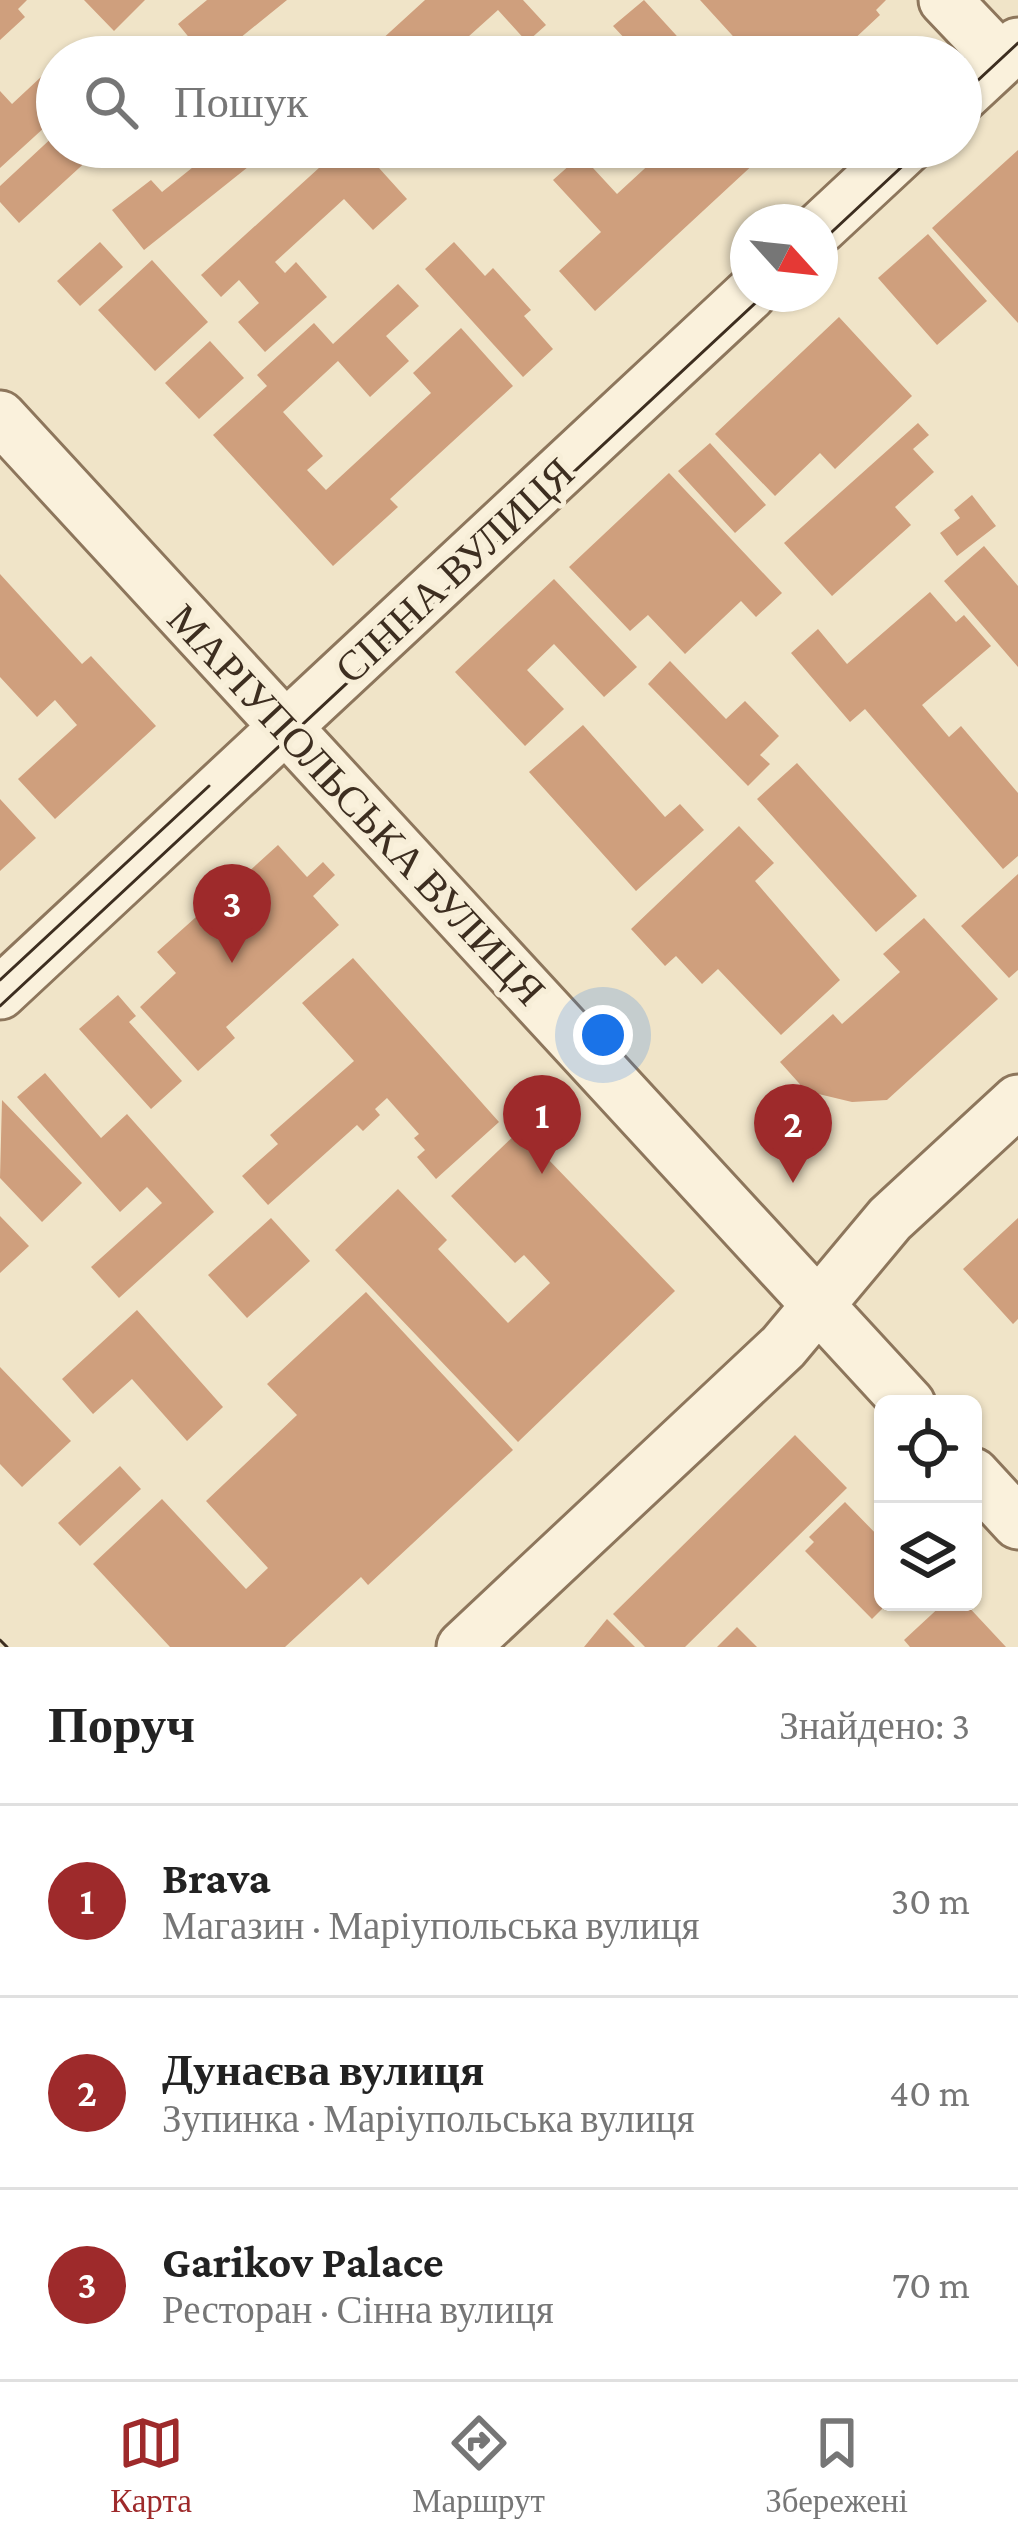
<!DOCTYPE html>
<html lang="uk">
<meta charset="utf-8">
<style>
:root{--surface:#fff;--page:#f2f2f2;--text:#222;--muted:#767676;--line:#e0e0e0;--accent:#9e2a2b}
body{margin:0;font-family:"Crimson Pro",serif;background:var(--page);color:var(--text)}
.controls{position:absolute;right:36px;bottom:36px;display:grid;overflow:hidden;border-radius:18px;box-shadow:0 3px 9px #0004}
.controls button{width:108px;height:108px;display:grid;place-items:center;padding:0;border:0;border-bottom:3px solid var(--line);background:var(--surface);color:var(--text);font:60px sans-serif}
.compass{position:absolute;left:730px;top:204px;width:108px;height:108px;border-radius:50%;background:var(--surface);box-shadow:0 3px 9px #0004;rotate:117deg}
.you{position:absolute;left:603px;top:1035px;width:42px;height:42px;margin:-30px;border:9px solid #fff;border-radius:50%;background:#1a73e8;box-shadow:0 0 0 18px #1a73e833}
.badge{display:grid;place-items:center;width:78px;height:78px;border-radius:50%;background:var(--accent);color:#fff;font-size:39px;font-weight:700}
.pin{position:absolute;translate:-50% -99px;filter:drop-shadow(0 3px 6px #0008)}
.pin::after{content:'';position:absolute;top:63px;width:42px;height:36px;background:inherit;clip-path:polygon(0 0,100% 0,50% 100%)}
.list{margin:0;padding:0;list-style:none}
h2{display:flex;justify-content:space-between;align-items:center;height:156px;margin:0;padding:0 48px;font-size:51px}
h2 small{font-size:39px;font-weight:400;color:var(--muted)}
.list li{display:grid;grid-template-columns:78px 1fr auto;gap:36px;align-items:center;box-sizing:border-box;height:192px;padding:0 48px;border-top:3px solid var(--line)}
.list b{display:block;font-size:45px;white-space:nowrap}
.list p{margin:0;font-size:39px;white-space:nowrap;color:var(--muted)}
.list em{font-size:39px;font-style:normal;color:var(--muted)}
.icon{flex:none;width:66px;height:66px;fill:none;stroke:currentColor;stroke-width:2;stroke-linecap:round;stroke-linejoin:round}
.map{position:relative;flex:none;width:1018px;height:1647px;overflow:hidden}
.search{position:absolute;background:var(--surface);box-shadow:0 3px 9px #0004;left:36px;right:36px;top:36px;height:132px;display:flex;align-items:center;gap:30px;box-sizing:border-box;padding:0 42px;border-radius:66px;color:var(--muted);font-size:45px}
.sheet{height:732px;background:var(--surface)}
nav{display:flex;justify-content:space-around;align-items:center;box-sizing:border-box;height:168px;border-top:3px solid var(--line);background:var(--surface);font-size:33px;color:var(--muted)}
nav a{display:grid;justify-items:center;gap:6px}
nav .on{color:var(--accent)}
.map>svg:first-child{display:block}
.building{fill:#cf9f7d}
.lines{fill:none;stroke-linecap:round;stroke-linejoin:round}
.minor-casing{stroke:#8d765c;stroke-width:57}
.minor{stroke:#faf1dc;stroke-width:51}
.tram{stroke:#3d2e20;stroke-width:3}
.labels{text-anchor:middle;stroke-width:10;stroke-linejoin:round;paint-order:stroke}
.street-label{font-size:42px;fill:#3d2e20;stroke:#f7eed8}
</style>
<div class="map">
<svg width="1018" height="1647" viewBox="0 0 1018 1647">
<rect width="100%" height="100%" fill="#f0e4c8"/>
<!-- building -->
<path class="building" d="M0 0H27L18 9 25 17 0 40Z
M84 0H145L114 31Z
M207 0H287L229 47 237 57H205L178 24Z
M425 0H523L546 25 527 42 498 10 468 37 486 57H393L379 42Z
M644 0 696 57H642L613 26Z
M700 0H886L876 10 880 15 835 57H752Z
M57 62V116L0 168V91L12 104Z
M57 133V147H102L19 223 0 202V186Z
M218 147H241L253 163 144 250 112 210 151 180 162 192Z
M342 147H360L407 199 373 230 344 199 275 262 285 273 296 262 327 297 265 352 238 322 259 303 239 280 221 297 201 275Z
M391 147H424L406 163Z
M668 147H772L595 311 559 271 601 232 553 180 581 155 617 194Z
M1018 150V323L932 228Z
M928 234 987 301 937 345 878 278Z
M100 242 123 267 80 306 57 281Z
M454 242 485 276 493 268 531 310 524 316 553 349 523 377 425 269Z
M152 260 208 322 155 371 98 310Z
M398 284 419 306 386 336 409 361 370 397 338 361 283 412 323 456 307 470 326 490 431 393 413 373 461 328 513 386 390 499 398 507 333 566 213 435 267 386 257 375 314 323 333 344Z
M839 317 912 396 835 469 820 453 775 496 715 434Z
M210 341 244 378 199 419 165 383Z
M918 423 929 435 913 449 934 472 895 507 911 525 832 596 784 543Z
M710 443 766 505 735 533 678 471Z
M669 473 782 593 756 617 741 601 685 654 648 615 630 631 569 567Z
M972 495 996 526 957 556 940 533 960 518 954 510Z
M984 546 1018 586V667L944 581Z
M0 574 82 664 91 656 156 726 55 819 18 779 77 725 55 700 37 717 0 677Z
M554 579 637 667 604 697 554 644 527 670 564 709 525 746 455 672Z
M930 592 956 622 964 615 991 646 922 705 949 737 961 726 1018 793V856L1003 869 865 709 850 722 791 653 818 629 847 664Z
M670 661 726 719 745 701 779 736 760 755 770 764 748 786 648 684Z
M583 725 665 817 680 804 704 830 636 891 529 772Z
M797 763 917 896 876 932 757 799Z
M0 799 36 838 0 871Z
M739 826 774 863 755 881 840 980 781 1035 718 969 702 984 676 956 665 966 631 929Z
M278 845 307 877 323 862 335 875 313 896 339 925 226 1027 235 1038 198 1071 140 1007 176 973 157 952 205 909 224 930 240 915 222 896Z
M1018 874V970L1009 978 961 926Z
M924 918 998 999 887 1100 852 1102 806 1091 780 1062 833 1014 842 1024 900 972 883 954Z
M353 958 499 1122 436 1179 417 1157 425 1150 414 1138 419 1134 387 1098 375 1109 380 1115 363 1131 357 1125 268 1205 242 1176 278 1144 270 1135 354 1061 302 1003Z
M118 995 136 1016 129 1022 182 1081 151 1109 79 1029Z
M45 1073 101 1138 127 1114 214 1212 119 1298 91 1267 162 1203 147 1187 120 1212 17 1097Z
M2 1100 82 1183 42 1222 0 1178Z
M520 1130 675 1291 518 1442 335 1250 398 1189 447 1240 438 1249 508 1323 550 1283 524 1255 515 1263 451 1196Z
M0 1216 29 1246 0 1273Z
M271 1218 310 1261 247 1318 208 1275Z
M1018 1218V1319L1013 1324 963 1269Z
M366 1292 513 1450 368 1585 361 1577 285 1647H170L93 1564 162 1499 246 1589 268 1568 206 1501 297 1415 267 1384Z
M137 1310 223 1407 187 1441 132 1379 93 1414 62 1379Z
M0 1367 71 1441 22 1487 0 1464Z
M795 1435 847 1488 685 1647H645L613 1614Z
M120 1466 141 1489 80 1546 58 1523Z
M845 1502 883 1541V1602H889L872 1619 805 1551 814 1542 809 1537Z
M945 1602H964L1006 1647H910L904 1640Z
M607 1619 635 1647H584Z
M737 1627 757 1647H717Z"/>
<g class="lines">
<!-- minor casing -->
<g class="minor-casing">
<path id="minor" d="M945 0 1001 59
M961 97 1018 44
M820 228 907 147
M0 417 909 1404
M0 993 750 294
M973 1474 1018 1523
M463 1647 783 1347 890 1219 1018 1101"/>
</g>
<!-- minor -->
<use href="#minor" class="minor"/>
<!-- tram -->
<path class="tram" d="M961 96 1018 43
M820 243 923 147
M0 980 209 786
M0 1006 765 294
M0 1640 7 1647"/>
</g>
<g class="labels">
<!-- street labels -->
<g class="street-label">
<text transform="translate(454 570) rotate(-43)" y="15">СІННА ВУЛИЦЯ</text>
<text transform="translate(357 804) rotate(47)" y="15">МАРІУПОЛЬСЬКА ВУЛИЦЯ</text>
</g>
</g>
</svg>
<div class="controls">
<button><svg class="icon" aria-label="locate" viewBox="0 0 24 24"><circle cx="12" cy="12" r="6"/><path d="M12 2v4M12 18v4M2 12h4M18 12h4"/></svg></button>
<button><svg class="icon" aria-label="layers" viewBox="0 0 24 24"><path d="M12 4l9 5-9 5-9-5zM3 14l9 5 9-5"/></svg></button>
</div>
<svg class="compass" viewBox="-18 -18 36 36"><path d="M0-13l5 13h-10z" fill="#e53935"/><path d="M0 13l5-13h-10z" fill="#767676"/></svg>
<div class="you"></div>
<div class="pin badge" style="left:542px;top:1174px">1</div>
<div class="pin badge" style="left:793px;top:1183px">2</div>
<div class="pin badge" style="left:232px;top:963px">3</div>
<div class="search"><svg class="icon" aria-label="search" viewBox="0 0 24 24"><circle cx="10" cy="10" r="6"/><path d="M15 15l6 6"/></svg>Пошук</div>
</div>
<section class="sheet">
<h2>Поруч<small>Знайдено: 3</small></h2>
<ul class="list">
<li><span class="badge">1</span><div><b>Brava</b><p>Магазин · Маріупольська вулиця</p></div><em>30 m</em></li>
<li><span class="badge">2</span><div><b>Дунаєва вулиця</b><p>Зупинка · Маріупольська вулиця</p></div><em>40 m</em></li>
<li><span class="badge">3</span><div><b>Garikov Palace</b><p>Ресторан · Сінна вулиця</p></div><em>70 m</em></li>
</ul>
</section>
<nav>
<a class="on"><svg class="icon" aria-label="map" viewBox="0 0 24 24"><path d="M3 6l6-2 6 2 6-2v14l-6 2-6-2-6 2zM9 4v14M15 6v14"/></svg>Карта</a>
<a><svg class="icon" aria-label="directions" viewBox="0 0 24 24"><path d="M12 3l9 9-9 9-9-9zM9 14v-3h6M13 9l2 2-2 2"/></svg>Маршрут</a>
<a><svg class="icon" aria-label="saved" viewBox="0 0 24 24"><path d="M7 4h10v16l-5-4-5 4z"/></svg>Збережені</a>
</nav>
